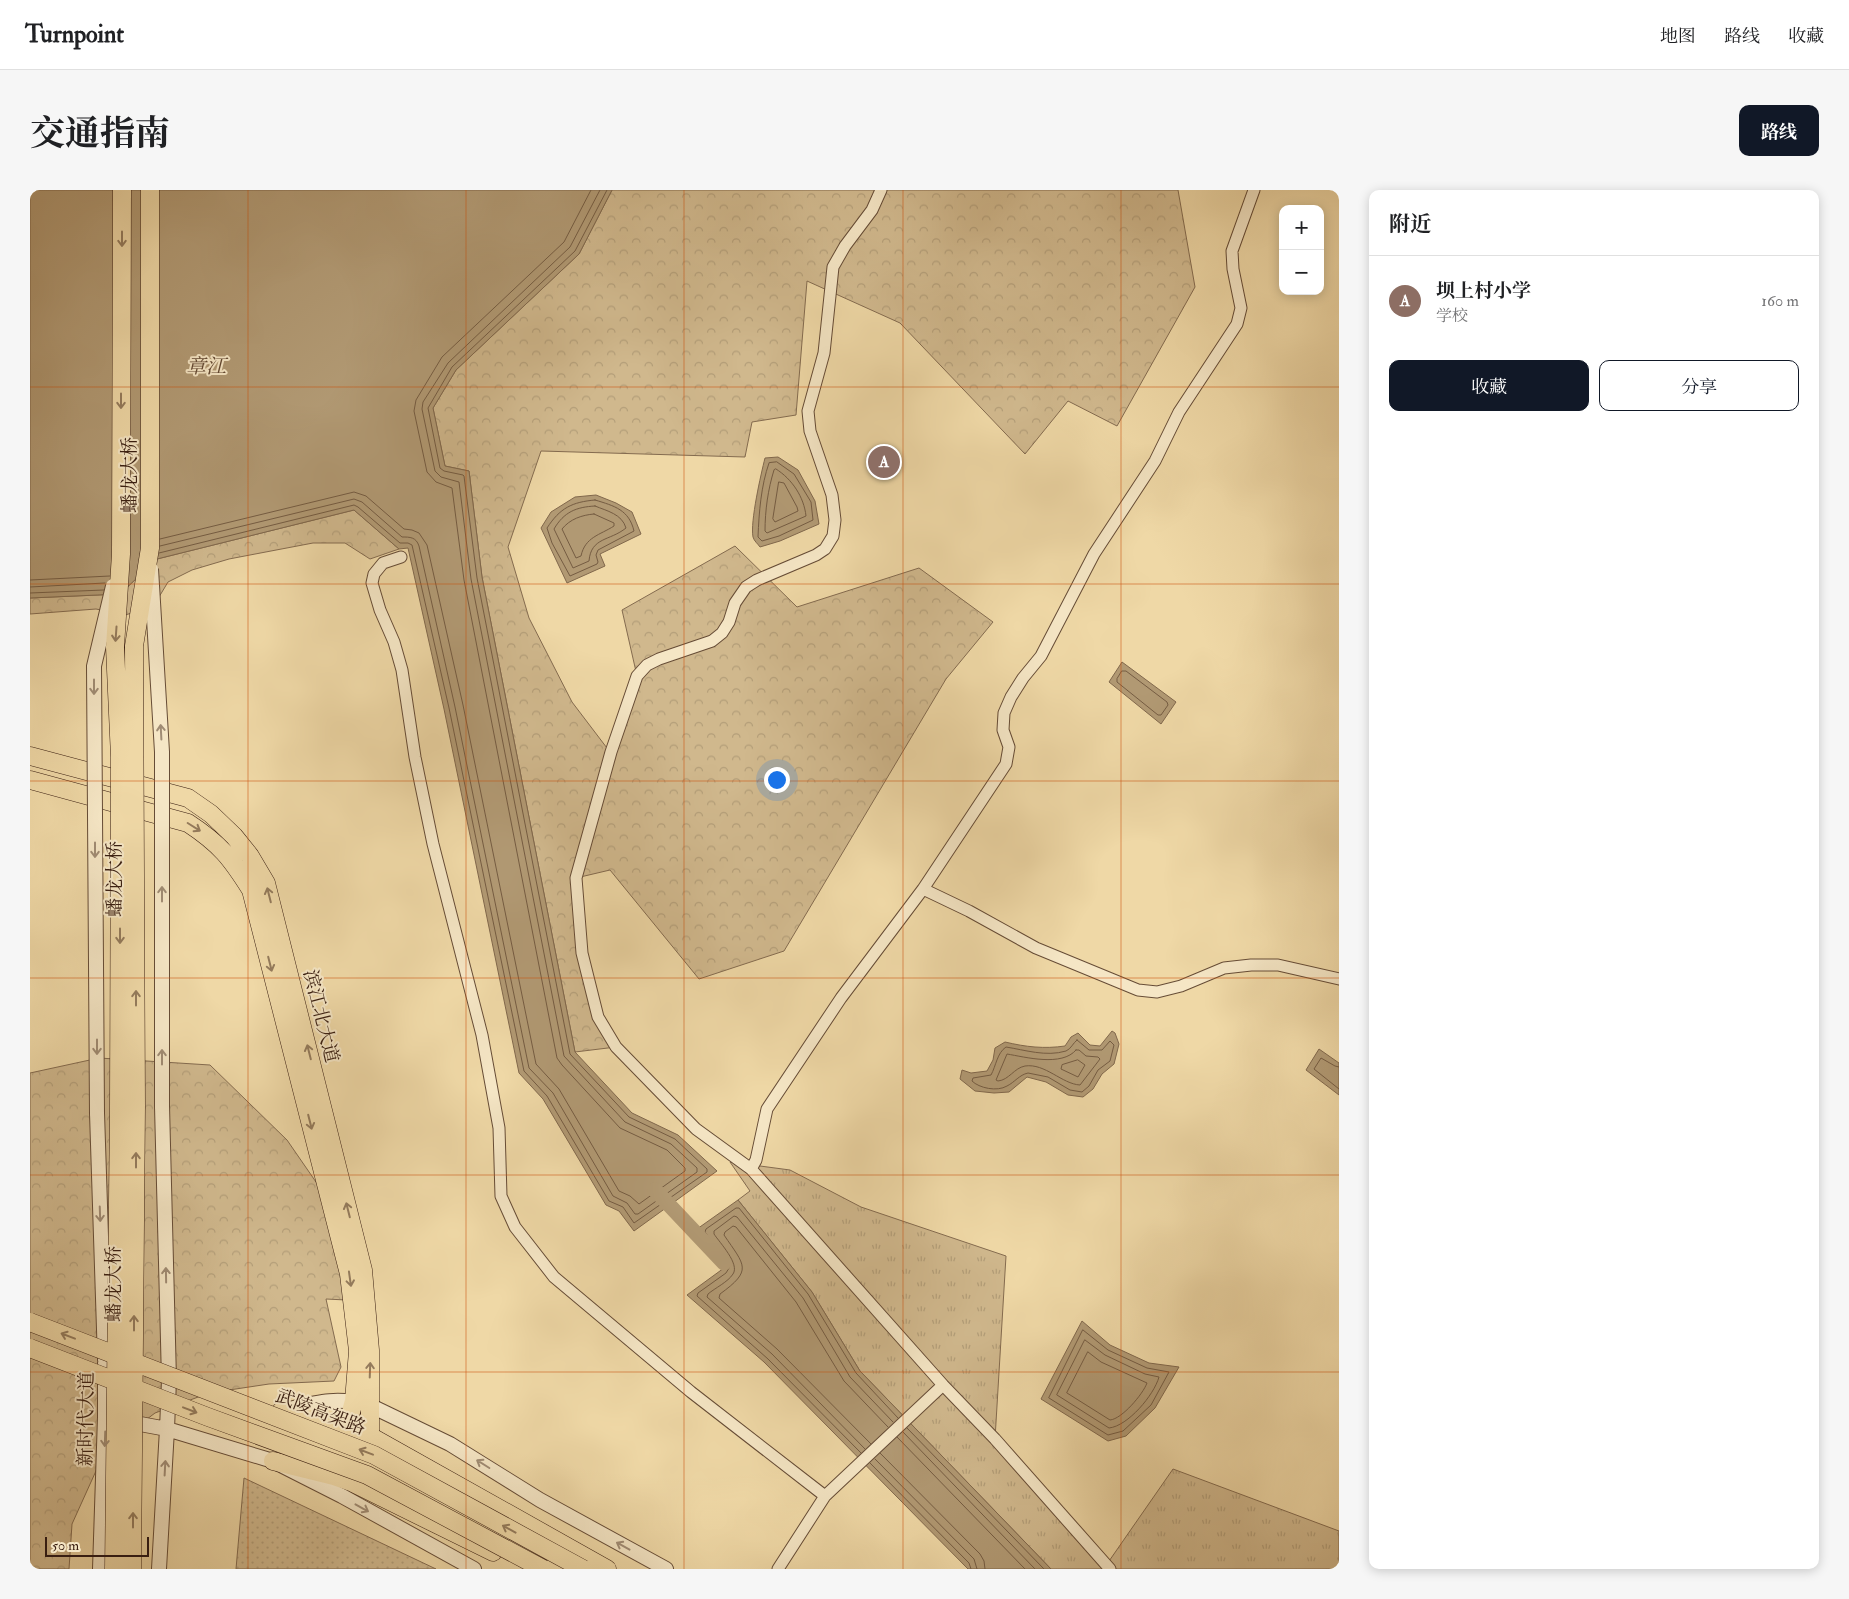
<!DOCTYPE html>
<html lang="zh">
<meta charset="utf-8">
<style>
:root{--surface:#fff;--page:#f6f6f6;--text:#202124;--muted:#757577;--line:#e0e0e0;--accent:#111827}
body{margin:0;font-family:"IM FELL Double Pica","Noto Serif SC",serif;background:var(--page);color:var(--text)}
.controls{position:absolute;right:15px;top:15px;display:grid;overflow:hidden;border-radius:10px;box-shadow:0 2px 12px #0003}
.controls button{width:45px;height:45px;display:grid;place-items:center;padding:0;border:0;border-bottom:1px solid var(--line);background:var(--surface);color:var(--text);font:25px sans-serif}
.scale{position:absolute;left:15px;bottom:12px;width:104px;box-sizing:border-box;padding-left:5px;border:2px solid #391e11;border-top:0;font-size:14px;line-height:18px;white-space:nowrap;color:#391e11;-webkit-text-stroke:4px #f5e6c5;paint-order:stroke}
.you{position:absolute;left:746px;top:589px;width:18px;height:18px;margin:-12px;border:4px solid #fff;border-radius:50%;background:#1a73e8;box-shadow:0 0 0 8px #1a73e833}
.badge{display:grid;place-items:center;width:32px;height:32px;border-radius:50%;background:var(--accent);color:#fff;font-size:16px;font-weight:700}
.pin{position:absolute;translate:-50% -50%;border:2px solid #fff;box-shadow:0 1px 5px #0006}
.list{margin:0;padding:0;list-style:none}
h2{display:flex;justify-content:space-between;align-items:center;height:65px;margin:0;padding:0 20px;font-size:21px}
h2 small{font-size:16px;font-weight:400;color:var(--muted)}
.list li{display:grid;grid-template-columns:32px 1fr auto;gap:15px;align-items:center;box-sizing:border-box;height:90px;padding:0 20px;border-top:1px solid var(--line)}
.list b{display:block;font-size:19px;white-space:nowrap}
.list p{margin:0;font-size:16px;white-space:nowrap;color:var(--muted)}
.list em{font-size:16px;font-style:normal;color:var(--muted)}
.actions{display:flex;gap:10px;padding:15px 20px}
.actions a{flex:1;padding:11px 0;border:1px solid var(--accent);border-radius:10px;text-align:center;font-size:18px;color:var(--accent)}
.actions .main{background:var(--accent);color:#fff}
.map{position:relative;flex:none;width:1309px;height:1379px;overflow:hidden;border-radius:10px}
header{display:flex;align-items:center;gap:30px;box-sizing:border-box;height:70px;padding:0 25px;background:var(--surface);border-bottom:1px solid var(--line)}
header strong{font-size:24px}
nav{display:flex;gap:28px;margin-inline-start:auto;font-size:18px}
.intro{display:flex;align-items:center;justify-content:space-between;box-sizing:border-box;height:120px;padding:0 30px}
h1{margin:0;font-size:35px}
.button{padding:12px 22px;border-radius:10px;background:var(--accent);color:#fff;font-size:18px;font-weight:700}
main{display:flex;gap:30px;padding:0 30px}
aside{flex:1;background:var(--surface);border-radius:10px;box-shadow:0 2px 12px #0003}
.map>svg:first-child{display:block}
.grass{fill:url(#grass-tufts);stroke:#846b4f}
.forest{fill:url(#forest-crowns);stroke:#846b4f}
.park{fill:url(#park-dots);stroke:#846b4f}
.water{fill:#b19973;stroke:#81684c}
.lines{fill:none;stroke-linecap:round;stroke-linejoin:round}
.shore{stroke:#755c42;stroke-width:1}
.canal{stroke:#b19973;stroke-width:15}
.minor-casing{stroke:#664c36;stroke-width:13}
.tertiary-casing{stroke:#664c36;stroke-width:16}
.primary-casing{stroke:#391e11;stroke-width:19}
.trunk-casing{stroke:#391e11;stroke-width:19}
.minor{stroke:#f5e6c5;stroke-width:11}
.tertiary{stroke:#f5e6c5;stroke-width:14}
.primary{stroke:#efd8a6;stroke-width:18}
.trunk{stroke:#efd8a6;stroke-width:18}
.tertiary-bridge-casing{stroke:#664c36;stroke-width:16;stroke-linecap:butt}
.primary-bridge-casing{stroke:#391e11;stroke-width:19;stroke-linecap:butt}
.trunk-bridge-casing{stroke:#391e11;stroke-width:19;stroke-linecap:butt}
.tertiary-bridge{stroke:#f5e6c5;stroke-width:14}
.primary-bridge{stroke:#efd8a6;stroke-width:18}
.trunk-bridge{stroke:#efd8a6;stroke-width:18}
.oneway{stroke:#947b5c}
.oneway2{stroke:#a08c74}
.grid{fill:none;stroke:#ce500d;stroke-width:1;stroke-opacity:0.55}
.labels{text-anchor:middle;stroke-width:4;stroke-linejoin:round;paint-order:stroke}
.street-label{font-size:19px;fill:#391e11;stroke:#f5e6c5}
.water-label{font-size:20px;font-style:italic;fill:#634933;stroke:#f5e6c5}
</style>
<header>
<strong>Turnpoint</strong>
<nav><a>地图</a><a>路线</a><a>收藏</a></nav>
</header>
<div class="intro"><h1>交通指南</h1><a class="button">路线</a></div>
<main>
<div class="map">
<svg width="1309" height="1379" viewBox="0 0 1309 1379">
<defs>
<pattern id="grass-tufts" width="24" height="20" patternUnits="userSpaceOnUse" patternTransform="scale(1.25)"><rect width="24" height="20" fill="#d0b88d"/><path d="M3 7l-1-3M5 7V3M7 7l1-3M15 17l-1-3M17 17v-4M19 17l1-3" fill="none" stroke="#b39e79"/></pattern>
<pattern id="forest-crowns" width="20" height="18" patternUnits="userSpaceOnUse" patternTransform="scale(1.25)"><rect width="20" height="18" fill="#d0b88d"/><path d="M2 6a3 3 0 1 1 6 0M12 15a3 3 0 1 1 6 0" fill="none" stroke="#b39e79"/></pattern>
<pattern id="park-dots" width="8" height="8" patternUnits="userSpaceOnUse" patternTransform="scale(1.25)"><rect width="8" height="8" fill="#d0b88d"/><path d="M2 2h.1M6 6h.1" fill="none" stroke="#b39e79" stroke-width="1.8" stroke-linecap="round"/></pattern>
</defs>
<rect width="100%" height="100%" fill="#efd8a6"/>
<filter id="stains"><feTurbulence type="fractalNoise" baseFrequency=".004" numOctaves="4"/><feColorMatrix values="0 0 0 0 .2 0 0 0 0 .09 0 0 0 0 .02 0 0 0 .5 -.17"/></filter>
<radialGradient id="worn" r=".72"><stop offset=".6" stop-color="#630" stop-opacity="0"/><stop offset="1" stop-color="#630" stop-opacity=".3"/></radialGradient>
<!-- grass -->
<path class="grass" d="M700 972 760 980 831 1017 976 1066 965 1249 1077 1374 1143 1279 1309 1341V1379H1021L830 1181 782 1102 708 1010 720 1001Z"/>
<!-- forest -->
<path class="forest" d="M582 0H1148L1165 97 1087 236 1038 211 995 264 870 133 777 91 766 225 722 232 715 267 511 261 478 357 499 428 542 512 580 562 607 486 592 420 705 356 767 417 889 378 963 432 916 489 754 761 669 789 580 680 546 688 552 763 568 827 586 857 545 862 452 387 439 281 415 276 403 218 426 180 549 64Z
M324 320 369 359 340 369 315 353H283L199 369 162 380 138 392 129 407 109 421 95 425 66 419 0 424V408L90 404 127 369Z
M69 868 180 875 257 950 315 1034 337 1111 296 1109 311 1177 304 1191 239 1194 179 1203 125 1223 75 1261 42 1334 39 1379H0V883Z"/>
<!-- park -->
<path class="park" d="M214 1288 406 1379H206Z"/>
<!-- water -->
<path class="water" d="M0 0H582L549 64 426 180 403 218 415 276 439 281 452 387 545 862 602 923 648 945 687 981 604 1041 589 1021 576 1015 513 909 489 883 414 519 378 358 369 359 324 320 127 369 90 404 0 408Z
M748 267 768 280 785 311 789 334 750 351 730 357C728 354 724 351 723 347 720 332 731 284 735 268Z
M566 305 586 313 602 322 611 344 570 364 575 376 537 393 511 338 521 322 545 307Z
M1092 472 1146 512 1131 534 1079 492Z
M1082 841 1085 843 1089 854 1084 874 1072 884 1063 899 1053 907 1038 905 1016 892 997 887 979 902 964 903 945 901 930 889 932 880 941 883 957 881 963 870 965 858 975 852C996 857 1014 859 1035 856L1041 847 1048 843 1060 855 1070 856Z
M1289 859 1309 873V905L1276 880Z
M708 1010 782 1102 830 1181 1021 1379H938L734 1172 657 1105 694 1078 667 1039Z
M1052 1131 1080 1155 1119 1173 1149 1177 1125 1218 1096 1246 1078 1251 1011 1209Z"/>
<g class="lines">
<!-- shore -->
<path class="shore" d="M747 272 764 284 781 312 783 330 749 346 732 351 728 347C729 322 731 296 739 273Z
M746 279C762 289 774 307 776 326L737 343 735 341C735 321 738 299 744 280Z
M749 292 754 293 767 317 768 321 745 332 743 329Z
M565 310C585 316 599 320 604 341L568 360 566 365 568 372 567 374 540 386 522 353 517 338C530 318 542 312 565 310Z
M565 316C577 321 592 324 596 338 580 351 561 347 559 371L543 378 524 339C534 322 546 317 565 316Z
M564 324 584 333V336C570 345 555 347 551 366L546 368 532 339C540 329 552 325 564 324Z
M130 349 324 302 336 306 374 339 382 340 389 343 397 355 433 515 506 874 529 899 589 1001 600 1006 609 1014 655 981V978L637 960 590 938 532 875 527 868 434 390 422 298 406 292 397 282 384 221 386 210 412 167 534 52 561 0
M130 356 324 309 332 312 372 347C380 347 386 347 389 356L425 517 499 878 523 903 583 1006 597 1013 605 1024H608L667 982V978L641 954 595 932 534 866 441 389 429 292 411 287 405 281 392 219 393 212 418 173 540 57 570 0
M129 363 324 315 328 317 370 353H378L382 355 419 518 494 881 517 906 579 1011 593 1017 604 1033 677 982V979L645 949 599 927 540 864 447 388 434 286 433 285 414 281 410 278 398 218 422 177 545 61 577 0
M0 390 80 386
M0 397 75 393
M0 403 74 400
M1092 481H1096L1137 512 1138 515 1131 525H1128L1087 492V489Z
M1047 850 1059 860H1072L1080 851 1084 855 1080 871 1068 880 1059 896 1052 902 1040 900 1018 887 998 883C989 885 985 892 977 896 967 902 949 898 942 891L943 888 961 885C966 876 967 863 976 857 995 860 1016 867 1036 861 1041 859 1043 853 1047 850Z
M1046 860H1049L1056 866 1068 867 1070 869 1050 895C1032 894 1015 873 995 876 984 878 979 890 968 891L966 890 977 864C995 867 1032 877 1046 860Z
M1048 870 1055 875 1048 887 1031 879 1032 875Z
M1309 877 1305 876 1291 868 1284 879 1309 899
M1053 1140 1078 1160 1117 1178 1139 1182 1121 1215 1093 1241 1078 1245 1019 1208Z
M1055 1150 1075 1165 1115 1184 1129 1187C1124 1205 1098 1236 1079 1238L1027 1205Z
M1058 1162 1071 1172 1117 1193C1113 1204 1092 1229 1080 1230L1037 1203Z
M877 1238 1014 1379
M873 1242 1005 1379
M867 1247 995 1379
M841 1254 747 1159 689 1108 690 1104C723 1080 715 1076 694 1045L695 1042 703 1036 706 1037 766 1112 814 1191 858 1237
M835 1259 742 1164 677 1107 678 1104C685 1098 698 1092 703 1084 710 1074 690 1053 684 1044V1041L704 1026 707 1027 773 1108 820 1187 863 1232
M831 1263 738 1169 667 1106 668 1103 696 1083 699 1078 698 1074 675 1042 676 1039 706 1018H709L778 1104 826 1183 868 1228
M850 1263 950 1364 954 1371 955 1379
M845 1269 944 1369 947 1379
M840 1273 939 1373 941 1379"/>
<!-- canal -->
<path class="canal" d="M625 1000 694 1073"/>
<!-- minor casing -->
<g class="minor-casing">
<path id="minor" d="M371 367 353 373 344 384 342 393 350 420 364 452 372 480 385 567 403 654 452 845 469 938 471 1006 485 1037 524 1087 661 1202 795 1306
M893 699 939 721 1006 758 1108 800 1127 802 1151 796 1194 778 1221 775H1248L1309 789
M721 979 666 939 586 857 568 827 552 763 546 688 581 562 607 486 617 475 629 469 682 451 692 443 699 432 705 413 716 397 727 390 786 365 795 359 803 346 805 330 802 305 780 241 778 221 794 163 803 77 815 56 842 20 851 0
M748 1379 795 1306 913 1195
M1080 1379 965 1249 913 1195 721 979 726 970 737 919 811 808 893 699 976 574 979 557 973 540 974 523 981 507 993 488 1011 466 1064 364 1125 271 1149 222 1207 134 1211 118 1203 79 1202 61 1224 0"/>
</g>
<!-- tertiary casing -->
<g class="tertiary-casing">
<path id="tertiary" d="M67 923 75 1170
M251 1221C285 1213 304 1206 339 1215L420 1254 510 1310 636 1379
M94 1231 137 1239 139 1190 132 916
M70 1379 75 1227V1173L95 1178
M129 1379 137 1239 243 1271 312 1306 444 1379"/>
</g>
<!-- primary casing -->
<g class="primary-casing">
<path id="primary" d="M0 566 158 608 181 624 204 646 220 666 236 693 333 1080 340 1160V1246
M0 590 158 633C190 654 201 668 221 700L319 1084 328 1161 324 1211 316 1240"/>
</g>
<!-- trunk casing -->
<g class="trunk-casing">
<path id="trunk" d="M251 1221 340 1246 577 1379
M243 1271 304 1286 321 1292 463 1362"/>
</g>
<!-- minor -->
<use href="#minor" class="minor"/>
<!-- tertiary -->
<use href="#tertiary" class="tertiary"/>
<!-- primary -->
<use href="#primary" class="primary"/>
<!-- trunk -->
<use href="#trunk" class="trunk"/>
<!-- tertiary-bridge casing -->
<g class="tertiary-bridge-casing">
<path id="tertiary-bridge" d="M121 379 132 562V916
M67 923 64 476 83 396"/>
</g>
<!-- primary-bridge casing -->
<g class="primary-bridge-casing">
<path id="primary-bridge" d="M84 1379 89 918 90 567 85 457 91 364 92 0
M102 1379 106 915 104 456 120 358V0"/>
</g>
<!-- trunk-bridge casing -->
<g class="trunk-bridge-casing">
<path id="trunk-bridge" d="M0 1132 344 1265 553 1379
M0 1158 178 1227 337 1285 513 1379"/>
</g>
<!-- tertiary-bridge -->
<use href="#tertiary-bridge" class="tertiary-bridge"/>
<!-- primary-bridge -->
<use href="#primary-bridge" class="primary-bridge"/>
<!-- trunk-bridge -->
<use href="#trunk-bridge" class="trunk-bridge"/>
</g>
<!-- one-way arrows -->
<defs><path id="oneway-shaft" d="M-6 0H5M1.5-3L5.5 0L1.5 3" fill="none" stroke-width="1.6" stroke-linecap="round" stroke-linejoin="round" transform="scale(1.25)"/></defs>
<g class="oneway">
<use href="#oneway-shaft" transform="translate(92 49) rotate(90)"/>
<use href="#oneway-shaft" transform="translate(91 211) rotate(90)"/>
<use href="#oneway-shaft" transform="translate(86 444) rotate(94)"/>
<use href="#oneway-shaft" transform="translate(164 637) rotate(32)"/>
<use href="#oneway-shaft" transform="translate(239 705) rotate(-104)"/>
<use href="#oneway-shaft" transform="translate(90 746) rotate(90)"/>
<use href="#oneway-shaft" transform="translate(240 774) rotate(76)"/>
<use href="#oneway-shaft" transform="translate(106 808) rotate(-90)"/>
<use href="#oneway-shaft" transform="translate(279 862) rotate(-104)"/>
<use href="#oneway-shaft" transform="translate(280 932) rotate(76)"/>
<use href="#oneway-shaft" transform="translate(106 970) rotate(-90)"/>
<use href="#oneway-shaft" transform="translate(318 1020) rotate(-104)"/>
<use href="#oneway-shaft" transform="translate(320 1089) rotate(82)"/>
<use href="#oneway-shaft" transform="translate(104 1133) rotate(-90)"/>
<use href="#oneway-shaft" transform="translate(38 1146) rotate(-159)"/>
<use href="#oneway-shaft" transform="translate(340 1180) rotate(-88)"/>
<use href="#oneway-shaft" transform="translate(160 1220) rotate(21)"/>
<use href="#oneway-shaft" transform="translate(336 1262) rotate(-159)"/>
<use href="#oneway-shaft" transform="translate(103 1330) rotate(-90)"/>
<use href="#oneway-shaft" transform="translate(479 1339) rotate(-151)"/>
</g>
<g class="oneway2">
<use href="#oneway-shaft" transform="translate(64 497) rotate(90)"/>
<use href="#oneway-shaft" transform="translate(131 542) rotate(-93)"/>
<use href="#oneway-shaft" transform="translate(65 660) rotate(90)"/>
<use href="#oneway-shaft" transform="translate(132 704) rotate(-90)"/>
<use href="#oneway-shaft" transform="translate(67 857) rotate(90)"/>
<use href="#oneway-shaft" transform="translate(132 867) rotate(-90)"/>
<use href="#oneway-shaft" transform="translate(70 1024) rotate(88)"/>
<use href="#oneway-shaft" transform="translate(136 1085) rotate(-91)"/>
<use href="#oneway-shaft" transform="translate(75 1249) rotate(92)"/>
<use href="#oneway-shaft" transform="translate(453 1274) rotate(-148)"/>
<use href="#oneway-shaft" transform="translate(135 1278) rotate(-87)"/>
<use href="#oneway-shaft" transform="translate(332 1318) rotate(29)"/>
<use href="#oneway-shaft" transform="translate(593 1356) rotate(-151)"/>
</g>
<!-- grid -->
<path class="grid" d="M218 0V1379M436 0V1379M654 0V1379M873 0V1379M1091 0V1379M0 197H1309M0 394H1309M0 591H1309M0 788H1309M0 985H1309M0 1182H1309"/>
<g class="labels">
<!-- street labels -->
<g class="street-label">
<text transform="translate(99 285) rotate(-90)" y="7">蟠龙大桥</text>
<text transform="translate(84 689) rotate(-90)" y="7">蟠龙大桥</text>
<text transform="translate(292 826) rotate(76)" y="7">滨江北大道</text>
<text transform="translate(83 1094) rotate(-90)" y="7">蟠龙大桥</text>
<text transform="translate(291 1221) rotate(21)" y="7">武陵高架路</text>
<text transform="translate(55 1229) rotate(-89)" y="7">新时代大道</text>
</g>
<!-- water labels -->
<g class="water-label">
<text x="176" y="183">章江</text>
</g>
</g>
<rect width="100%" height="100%" filter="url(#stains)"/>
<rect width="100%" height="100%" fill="url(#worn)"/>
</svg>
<div class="controls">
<button>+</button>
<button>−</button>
</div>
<div class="scale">50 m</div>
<div class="you"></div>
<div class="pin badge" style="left:854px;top:272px;background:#8d6e63">A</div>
</div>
<aside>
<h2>附近<small></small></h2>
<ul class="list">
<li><span class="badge" style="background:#8d6e63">A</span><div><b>坝上村小学</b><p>学校</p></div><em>160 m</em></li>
</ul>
<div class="actions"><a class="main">收藏</a><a>分享</a></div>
</aside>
</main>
